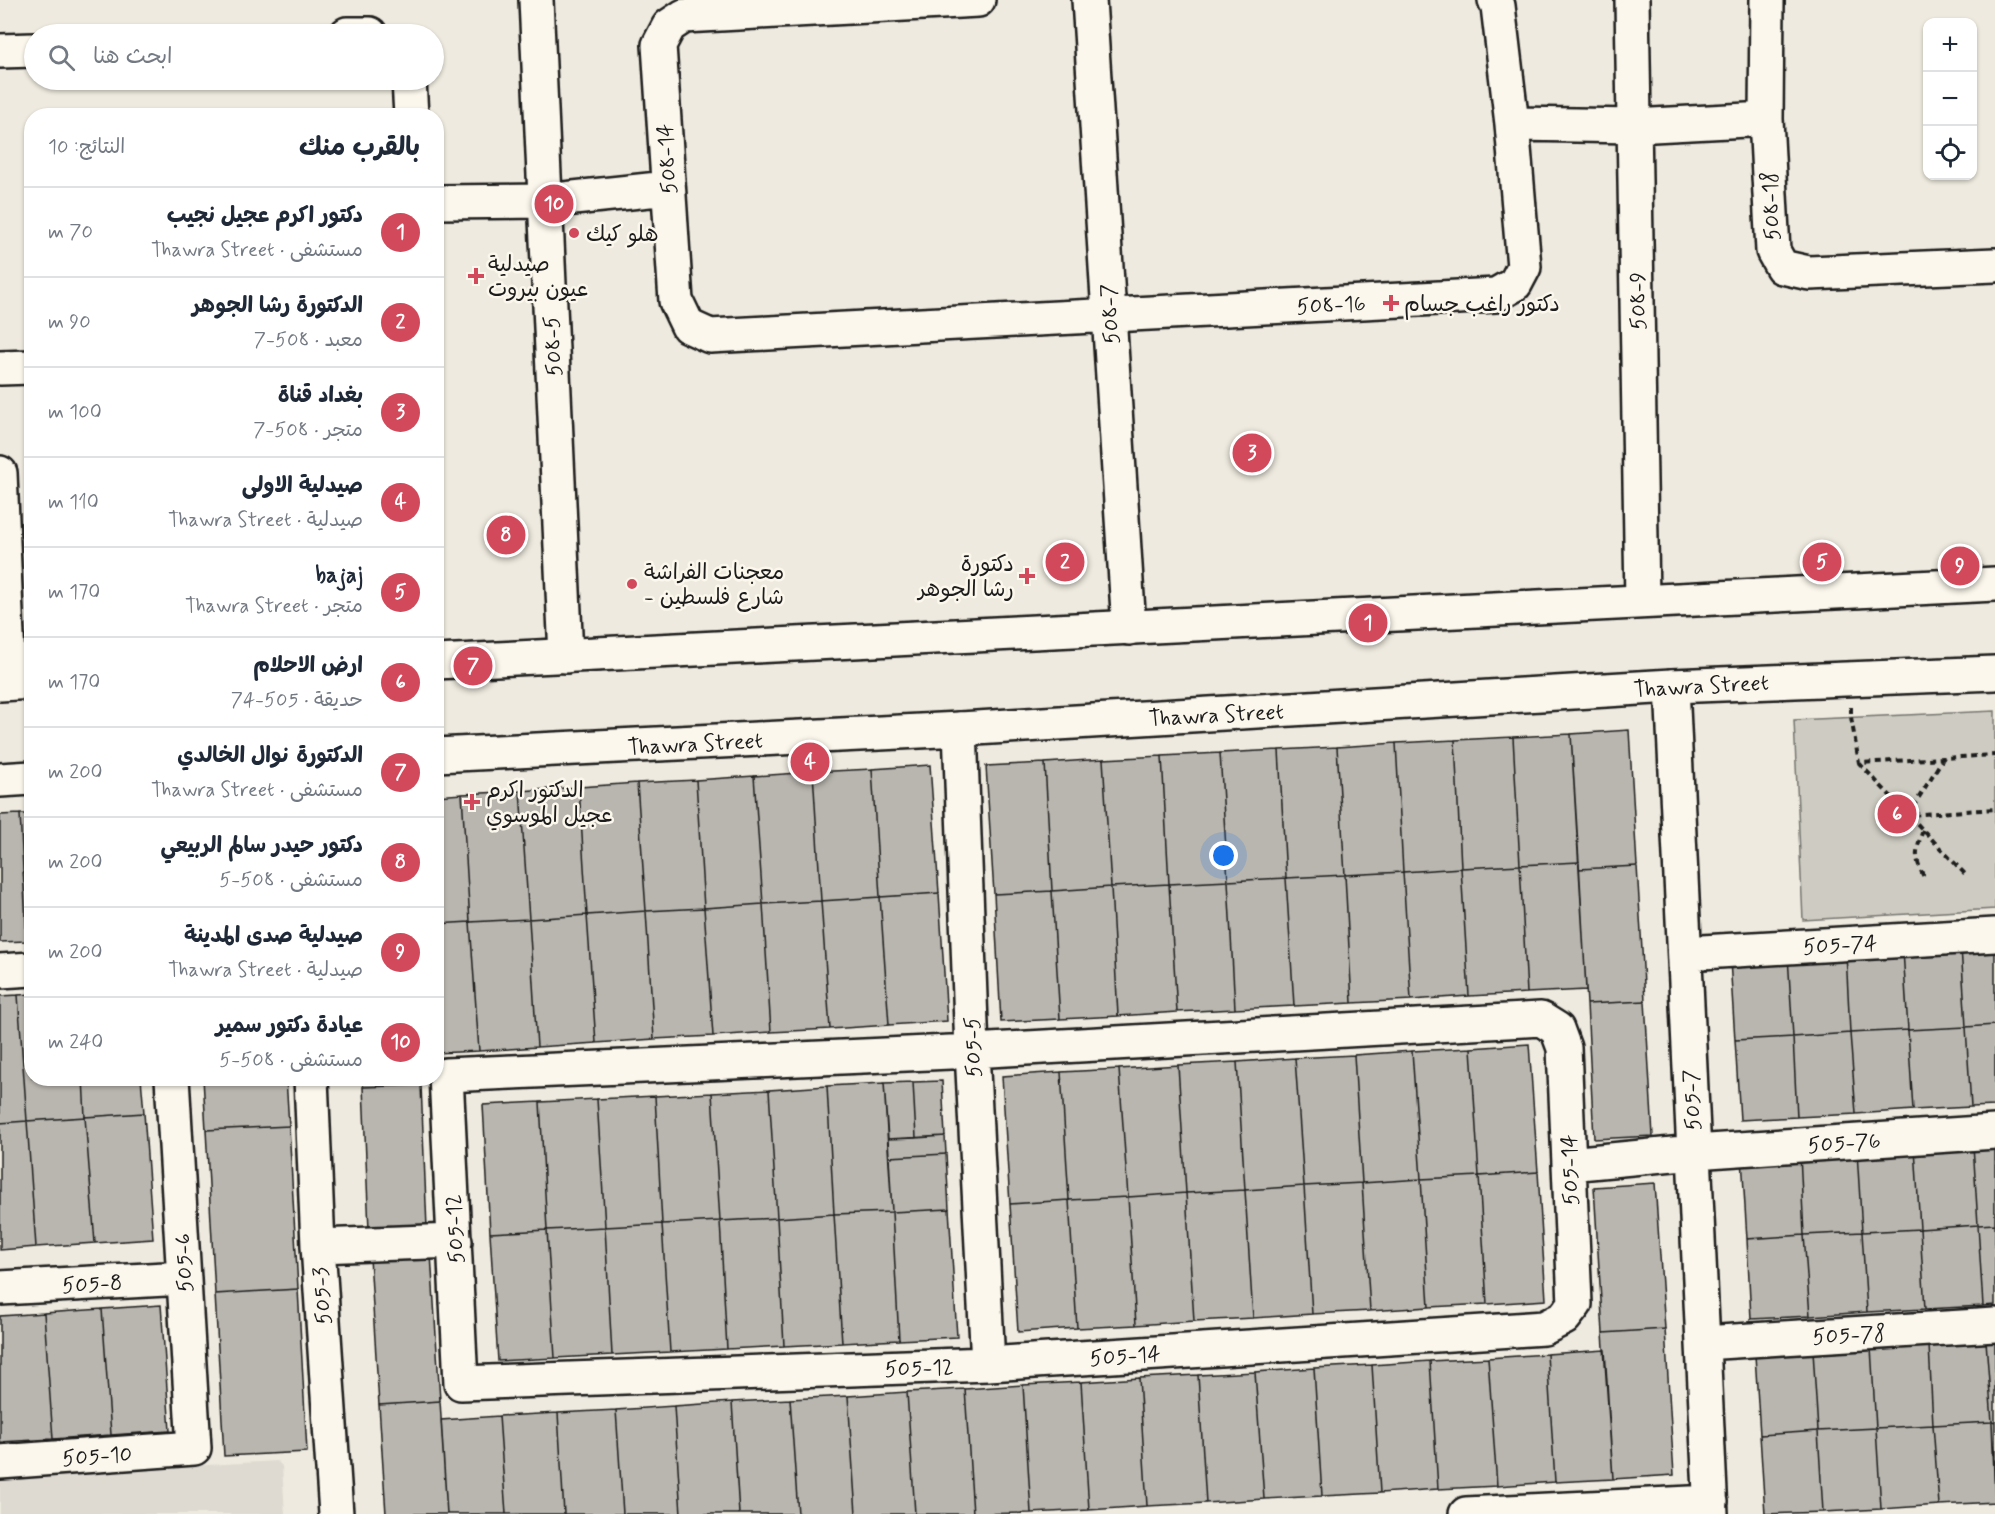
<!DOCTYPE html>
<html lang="ar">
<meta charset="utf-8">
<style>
:root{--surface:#fff;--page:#f2f2f3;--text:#1f2937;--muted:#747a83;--line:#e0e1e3;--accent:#d1495b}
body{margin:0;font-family:Mynerve,"Playpen Sans Arabic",sans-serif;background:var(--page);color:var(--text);direction:rtl}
.controls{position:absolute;right:18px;top:18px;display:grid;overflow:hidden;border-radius:12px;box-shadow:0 2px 4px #0004}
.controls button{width:54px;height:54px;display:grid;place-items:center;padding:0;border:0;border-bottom:2px solid var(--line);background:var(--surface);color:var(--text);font:30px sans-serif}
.you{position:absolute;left:1224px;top:856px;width:21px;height:21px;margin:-15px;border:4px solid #fff;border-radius:50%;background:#1a73e8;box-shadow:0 0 0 9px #1a73e833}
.badge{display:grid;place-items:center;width:39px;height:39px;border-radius:50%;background:var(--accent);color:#fff;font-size:20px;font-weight:700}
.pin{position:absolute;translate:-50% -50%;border:3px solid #fff;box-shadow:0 2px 6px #0006}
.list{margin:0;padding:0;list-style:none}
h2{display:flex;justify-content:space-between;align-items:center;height:78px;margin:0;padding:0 24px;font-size:26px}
h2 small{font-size:20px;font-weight:400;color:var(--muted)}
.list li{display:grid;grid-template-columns:39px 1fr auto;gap:18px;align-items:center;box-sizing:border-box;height:90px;padding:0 24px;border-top:2px solid var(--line)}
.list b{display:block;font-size:22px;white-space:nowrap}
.list p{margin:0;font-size:20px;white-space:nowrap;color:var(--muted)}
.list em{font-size:20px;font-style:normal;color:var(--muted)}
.icon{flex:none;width:33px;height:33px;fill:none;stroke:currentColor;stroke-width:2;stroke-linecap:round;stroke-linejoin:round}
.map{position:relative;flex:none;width:1995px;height:1514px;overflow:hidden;direction:ltr}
.search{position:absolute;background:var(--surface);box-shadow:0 2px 4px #0004;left:24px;top:24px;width:420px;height:66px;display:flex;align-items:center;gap:15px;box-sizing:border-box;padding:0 21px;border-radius:33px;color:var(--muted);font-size:22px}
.panel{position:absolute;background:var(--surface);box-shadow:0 2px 4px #0004;left:24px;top:108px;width:420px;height:978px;border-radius:24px;direction:rtl}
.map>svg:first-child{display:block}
.built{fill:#dedad1}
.green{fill:#ceccc2;stroke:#75746f;stroke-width:1.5}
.building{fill:#b9b6af;stroke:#1c1c1c;stroke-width:1.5}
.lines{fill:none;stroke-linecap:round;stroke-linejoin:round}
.minor-casing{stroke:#1c1c1c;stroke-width:38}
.major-casing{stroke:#1c1c1c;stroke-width:38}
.path{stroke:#1c1c1c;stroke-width:4;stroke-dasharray:6 4.5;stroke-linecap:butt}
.minor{stroke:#fbf7ec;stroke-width:33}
.major{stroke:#fbf7ec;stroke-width:33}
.poi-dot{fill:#d1495b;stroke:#fbf7ec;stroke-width:2}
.labels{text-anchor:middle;stroke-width:5;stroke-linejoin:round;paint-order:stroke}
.street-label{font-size:22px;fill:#1c1c1c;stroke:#fbf7ec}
.poi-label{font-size:22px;fill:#1c1c1c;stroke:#fbf7ec;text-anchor:start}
</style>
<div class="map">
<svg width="1995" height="1514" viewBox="0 0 1995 1514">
<rect width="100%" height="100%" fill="#eeeadf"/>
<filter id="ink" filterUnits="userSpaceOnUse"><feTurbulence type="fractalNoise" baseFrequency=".0167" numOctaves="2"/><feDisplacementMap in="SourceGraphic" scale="12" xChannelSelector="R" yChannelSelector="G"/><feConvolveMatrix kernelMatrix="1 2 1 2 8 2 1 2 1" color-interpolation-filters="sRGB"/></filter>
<g filter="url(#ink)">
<!-- built -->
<path class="built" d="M277 1461 282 1466 285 1514H0V1477Z"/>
<!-- green -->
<path class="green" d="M1995 711V909L1803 920 1794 720Z"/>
<!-- building -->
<path class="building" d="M1629 730 1637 866 1579 869 1571 734Z
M1571 734 1579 862 1520 865 1513 737Z
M1513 737 1520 865 1461 868 1455 740Z
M1455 740 1461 868 1403 872 1396 743Z
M1396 743 1403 872 1345 875 1337 747Z
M1337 747 1345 875 1286 878 1279 750Z
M1279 750 1286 878 1228 881 1220 753Z
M1220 753 1228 881 1169 884 1162 756Z
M1162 756 1169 884 1111 887 1103 759Z
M1103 759 1111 887 1052 891 1045 763Z
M1045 763 1052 891 994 894 986 766Z
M930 765 939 893 880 897 872 769Z
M872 769 880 897 821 901 813 772Z
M813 772 821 901 763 904 754 776Z
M754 776 763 904 704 908 696 780Z
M696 780 704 908 646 911 637 783Z
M637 783 646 911 587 915 579 787Z
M579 787 587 915 529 919 520 791Z
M520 791 529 919 470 922 462 794Z
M462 794 470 922 436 924V796Z
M20 814H32V940L27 941Z
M20 814 27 941 0 942V815Z
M1579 862 1586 990 1527 993 1520 865Z
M1520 865 1527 993 1469 996 1461 868Z
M1637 866 1645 1001 1587 1004 1579 869Z
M1461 868 1469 996 1411 1000 1403 872Z
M1403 872 1411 1000 1352 1003 1345 875Z
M1345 875 1352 1003 1294 1006 1286 878Z
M1286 878 1294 1006 1235 1009 1228 881Z
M1228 881 1235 1009 1177 1012 1169 884Z
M1169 884 1177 1012 1118 1016 1111 887Z
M1111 887 1118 1016 1060 1019 1052 891Z
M1052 891 1060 1019 1001 1022 994 894Z
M939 893 947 1021 889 1025 880 897Z
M880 897 889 1025 830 1029 821 901Z
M821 901 830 1029 771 1032 763 904Z
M763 904 771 1032 713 1036 704 908Z
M704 908 713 1036 654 1039 646 911Z
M646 911 654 1039 596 1043 587 915Z
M587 915 596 1043 537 1047 529 919Z
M529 919 537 1047 479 1051 470 922Z
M470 922 479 1051 436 1053V924Z
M1995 945V1025L1966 1027 1961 947Z
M1961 947 1966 1027 1908 1030 1903 950Z
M1903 950 1908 1030 1850 1033 1846 953Z
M1846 953 1850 1033 1793 1037 1788 956Z
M1788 956 1793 1037 1735 1040 1730 960Z
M32 994V1078H83L85 1117 27 1121 18 995Z
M18 995 27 1121 0 1123V996Z
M1645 1001 1653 1136 1594 1139 1587 1004Z
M1995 1025V1106L1971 1107 1966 1027Z
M1966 1027 1971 1107 1913 1110 1908 1030Z
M1908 1030 1913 1110 1856 1114 1850 1033Z
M1850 1033 1856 1114 1797 1117 1793 1037Z
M1793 1037 1797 1117 1740 1120 1735 1040Z
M1529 1044 1538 1172 1479 1176 1471 1048Z
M1471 1048 1479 1176 1421 1179 1412 1051Z
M1412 1051 1421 1179 1362 1183 1354 1055Z
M1354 1055 1362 1183 1304 1186 1295 1058Z
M1295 1058 1304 1186 1245 1190 1237 1062Z
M1237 1062 1245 1190 1186 1193 1178 1065Z
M1178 1065 1186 1193 1128 1197 1119 1069Z
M1119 1069 1128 1197 1069 1200 1061 1072Z
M1061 1072 1069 1200 1010 1204 1002 1076Z
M83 1078H141L144 1113 85 1117Z
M203 1078H286L289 1126 206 1130Z
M363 1078H421V1085L363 1087Z
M942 1081 945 1136 916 1138 913 1082Z
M913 1082 916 1138 888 1139 884 1083Z
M884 1083 892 1212 834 1214 827 1086Z
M421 1085 427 1228 369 1230 363 1087Z
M827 1086 834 1214 777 1218 769 1090Z
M769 1090 777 1218 720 1221 712 1093Z
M712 1093 720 1221 662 1224 655 1096Z
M655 1096 662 1224 605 1227 597 1099Z
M597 1099 605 1227 547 1230 540 1102Z
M540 1102 547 1230 490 1233 483 1105Z
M144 1113 153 1239 95 1243 85 1117Z
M85 1117 95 1243 36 1247 27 1121Z
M27 1121 36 1247 0 1250V1123Z
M289 1126 298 1289 215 1294 206 1130Z
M945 1136 946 1154 889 1157 888 1139Z
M1995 1144V1224L1978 1225 1973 1145Z
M1973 1145 1978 1225 1920 1229 1915 1148Z
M1915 1148 1920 1229 1862 1232 1857 1152Z
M1857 1152 1862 1232 1804 1235 1800 1155Z
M946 1154 949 1209 892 1212 889 1157Z
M1800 1155 1804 1235 1747 1239 1742 1158Z
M1538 1172 1546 1300 1487 1304 1479 1176Z
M1479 1176 1487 1304 1429 1307 1421 1179Z
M1421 1179 1429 1307 1370 1311 1362 1183Z
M1362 1183 1370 1311 1312 1314 1304 1186Z
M1655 1183 1665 1329 1603 1333 1594 1187Z
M1304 1186 1312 1314 1253 1318 1245 1190Z
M1245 1190 1253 1318 1194 1321 1186 1193Z
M1186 1193 1194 1321 1136 1325 1128 1197Z
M1128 1197 1136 1325 1077 1328 1069 1200Z
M1069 1200 1077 1328 1018 1332 1010 1204Z
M949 1209 957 1337 899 1340 892 1212Z
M892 1212 899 1340 842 1343 834 1214Z
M834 1214 842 1343 784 1346 777 1218Z
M777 1218 784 1346 727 1349 720 1221Z
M720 1221 727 1349 670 1352 662 1224Z
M662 1224 670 1352 612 1355 605 1227Z
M1995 1224V1305L1983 1306 1978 1225Z
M1978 1225 1983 1306 1925 1309 1920 1229Z
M605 1227 612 1355 555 1358 547 1230Z
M1920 1229 1925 1309 1867 1312 1862 1232Z
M547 1230 555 1358 498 1361 490 1233Z
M1862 1232 1867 1312 1810 1316 1804 1235Z
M1804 1235 1810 1316 1751 1319 1747 1239Z
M431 1254 440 1401 379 1405 370 1258Z
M298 1289 307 1452 224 1456 215 1294Z
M161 1305 170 1431 111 1435 102 1309Z
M102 1309 111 1435 53 1439 44 1313Z
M44 1313 53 1439 0 1442V1316Z
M1665 1329 1674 1475 1613 1479 1603 1333Z
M1986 1341H1995V1421L1992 1422Z
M1986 1341 1992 1422 1933 1425 1929 1345Z
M1929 1345 1933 1425 1876 1428 1871 1348Z
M1871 1348 1876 1428 1818 1431 1813 1351Z
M1605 1350 1613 1479 1555 1482 1547 1354Z
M1813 1351 1818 1431 1760 1435 1755 1355Z
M1547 1354 1555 1482 1497 1486 1488 1358Z
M1488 1358 1497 1486 1438 1489 1430 1361Z
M1430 1361 1438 1489 1380 1493 1372 1365Z
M1372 1365 1380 1493 1322 1496 1314 1368Z
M1314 1368 1322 1496 1264 1499 1255 1372Z
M1255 1372 1264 1499 1206 1503 1198 1375Z
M1198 1375 1206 1503 1147 1506 1139 1378Z
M1139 1378 1147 1506 1089 1510 1081 1382Z
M1081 1382 1089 1510 1031 1513 1023 1385Z
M1023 1385 1031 1513 973 1514 965 1389Z
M965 1389 973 1514H915L907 1392Z
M907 1392 915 1514H856L848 1396Z
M848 1396 856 1514H798L790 1399Z
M790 1399 798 1514H739L732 1402Z
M440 1401 447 1514H386L379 1405Z
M732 1402 739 1514H681L674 1406Z
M674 1406 681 1514H623L616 1410Z
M616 1410 623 1514H564L558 1413Z
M558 1413 564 1514H506L499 1416Z
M499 1416 506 1514H447L441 1420Z
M1995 1421V1479L1992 1422Z
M1992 1422 1995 1502 1939 1505 1933 1425Z
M1933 1425 1939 1505 1881 1509 1876 1428Z
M1876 1428 1881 1509 1823 1512 1818 1431Z
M1818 1431 1823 1512 1765 1514 1760 1435Z"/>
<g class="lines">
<!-- minor casing -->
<g class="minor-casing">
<path id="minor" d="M536 0 566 656
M978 0 684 16 669 26 659 45 676 301 688 326 710 336 1496 295 1515 284 1524 267 1512 124 1498 6 1495 0
M1089 0 1129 628
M1632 0 1642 601
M1767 0 1766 119 1773 251 1782 267 1809 273 1995 265
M347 34H370
M0 51 34 50
M409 80 411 116
M1512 124 1634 126 1766 119
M436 202 545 201 668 188
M0 368 32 367
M0 473 9 683
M1672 686 1711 1514
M960 729 972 1051 988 1364
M1685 953 1995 935
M0 971 32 969
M1541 1019 1557 1029 1564 1048 1575 1304 1564 1318 1544 1328 988 1364 461 1383 446 1075 972 1051Z
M311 1078 318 1246 336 1514
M1569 1164 1694 1152 1995 1132
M318 1246 455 1241
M0 1288 184 1278
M1703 1343 1995 1325
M0 1462 194 1448 172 1078
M1466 1514 1711 1502"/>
</g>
<!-- major casing -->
<g class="major-casing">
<path id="major" d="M436 662 1995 584
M0 684 32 682
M436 755 960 729 1672 686 1995 673
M0 780 32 778"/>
</g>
<!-- path -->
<path class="path" d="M1851 707V717L1859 763 1995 755
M1944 757 1908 815 1995 809
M1859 763 1966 875
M1923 830C1915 853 1914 857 1925 879"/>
<!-- minor -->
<use href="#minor" class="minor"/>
<!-- major -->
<use href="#major" class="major"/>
</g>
</g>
<!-- markers -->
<g class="poi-dot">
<circle cx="574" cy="233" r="6"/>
<path d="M473 267h6v6h6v6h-6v6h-6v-6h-6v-6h6z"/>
<path d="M1388 294h6v6h6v6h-6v6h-6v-6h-6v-6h6z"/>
<path d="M1024 567h6v6h6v6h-6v6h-6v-6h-6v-6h6z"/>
<circle cx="632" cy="584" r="6"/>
<path d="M469 793h6v6h6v6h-6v6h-6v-6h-6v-6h6z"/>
</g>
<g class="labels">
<!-- street labels -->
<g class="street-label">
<text transform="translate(666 159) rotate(-94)" y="8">508-14</text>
<text transform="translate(1770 206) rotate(-93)" y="8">508-18</text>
<text transform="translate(1637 301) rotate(-91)" y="8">508-9</text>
<text transform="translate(1331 304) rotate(-3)" y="8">508-16</text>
<text transform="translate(1109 314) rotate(-94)" y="8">508-7</text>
<text transform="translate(552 346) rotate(-93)" y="8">508-5</text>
<text transform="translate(1701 685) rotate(-3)" y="8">Thawra Street</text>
<text transform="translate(1216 714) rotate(-3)" y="8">Thawra Street</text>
<text transform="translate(695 743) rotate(-3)" y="8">Thawra Street</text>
<text transform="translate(1840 944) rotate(-3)" y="8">505-74</text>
<text transform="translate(972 1047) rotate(-92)" y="8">505-5</text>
<text transform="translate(1691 1100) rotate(-93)" y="8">505-7</text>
<text transform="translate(1844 1142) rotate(-4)" y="8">505-76</text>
<text transform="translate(1569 1170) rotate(-92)" y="8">505-14</text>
<text transform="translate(454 1229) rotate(-93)" y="8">505-12</text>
<text transform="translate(183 1263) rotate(-93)" y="8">505-6</text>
<text transform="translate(92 1283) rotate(-3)" y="8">505-8</text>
<text transform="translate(321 1296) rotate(-94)" y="8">505-3</text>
<text transform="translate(1849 1334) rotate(-3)" y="8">505-78</text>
<text transform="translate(1125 1355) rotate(-4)" y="8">505-14</text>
<text transform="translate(919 1367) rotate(-2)" y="8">505-12</text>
<text transform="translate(97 1455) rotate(-4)" y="8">505-10</text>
</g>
<!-- poi labels -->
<g class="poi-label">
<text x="586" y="241">هلو كيك</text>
<text x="488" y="271">صيدلية<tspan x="488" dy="25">عيون بيروت</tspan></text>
<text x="1404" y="311">دكتور راغب جسام</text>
<text x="1014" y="571" text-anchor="end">دكتورة<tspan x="1014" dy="25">رشا الجوهر</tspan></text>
<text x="644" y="579">معجنات الفراشة<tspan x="644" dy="25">- شارع فلسطين</tspan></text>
<text x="486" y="797">الدكتور اكرم<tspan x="486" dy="25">عجيل الموسوي</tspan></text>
</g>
</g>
</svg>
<div class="controls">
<button>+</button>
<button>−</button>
<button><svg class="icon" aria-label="locate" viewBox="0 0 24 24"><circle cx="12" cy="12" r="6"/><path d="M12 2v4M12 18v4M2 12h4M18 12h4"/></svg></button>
</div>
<div class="you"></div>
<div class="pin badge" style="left:1368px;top:623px">1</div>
<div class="pin badge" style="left:1065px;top:562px">2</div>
<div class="pin badge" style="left:1252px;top:453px">3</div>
<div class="pin badge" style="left:810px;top:762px">4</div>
<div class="pin badge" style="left:1822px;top:562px">5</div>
<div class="pin badge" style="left:1897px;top:814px">6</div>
<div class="pin badge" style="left:473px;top:666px">7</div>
<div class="pin badge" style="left:506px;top:535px">8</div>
<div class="pin badge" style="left:1960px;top:566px">9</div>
<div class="pin badge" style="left:554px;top:204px">10</div>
<div class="search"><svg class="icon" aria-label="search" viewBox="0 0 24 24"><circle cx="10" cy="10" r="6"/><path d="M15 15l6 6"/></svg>ابحث هنا</div>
<section class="panel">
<h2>بالقرب منك<small>النتائج: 10</small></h2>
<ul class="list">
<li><span class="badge">1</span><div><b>دكتور اكرم عجيل نجيب</b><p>مستشفى · Thawra Street</p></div><em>70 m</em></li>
<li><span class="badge">2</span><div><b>الدكتورة رشا الجوهر</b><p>معبد · 508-7</p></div><em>90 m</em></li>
<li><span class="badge">3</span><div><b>بغداد قناة</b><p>متجر · 508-7</p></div><em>100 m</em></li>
<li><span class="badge">4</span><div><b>صيدلية الاولى</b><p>صيدلية · Thawra Street</p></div><em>110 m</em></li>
<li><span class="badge">5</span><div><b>bajaj</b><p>متجر · Thawra Street</p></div><em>170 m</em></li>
<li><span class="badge">6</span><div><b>ارض الاحلام</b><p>حديقة · 505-74</p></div><em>170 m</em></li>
<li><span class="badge">7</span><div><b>الدكتورة نوال الخالدي</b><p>مستشفى · Thawra Street</p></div><em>200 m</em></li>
<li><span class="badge">8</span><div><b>دكتور حيدر سالم الربيعي</b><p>مستشفى · 508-5</p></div><em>200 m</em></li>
<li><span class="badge">9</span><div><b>صيدلية صدى المدينة</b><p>صيدلية · Thawra Street</p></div><em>200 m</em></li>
<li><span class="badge">10</span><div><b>عيادة دكتور سمير</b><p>مستشفى · 508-5</p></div><em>240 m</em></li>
</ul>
</section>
</div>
